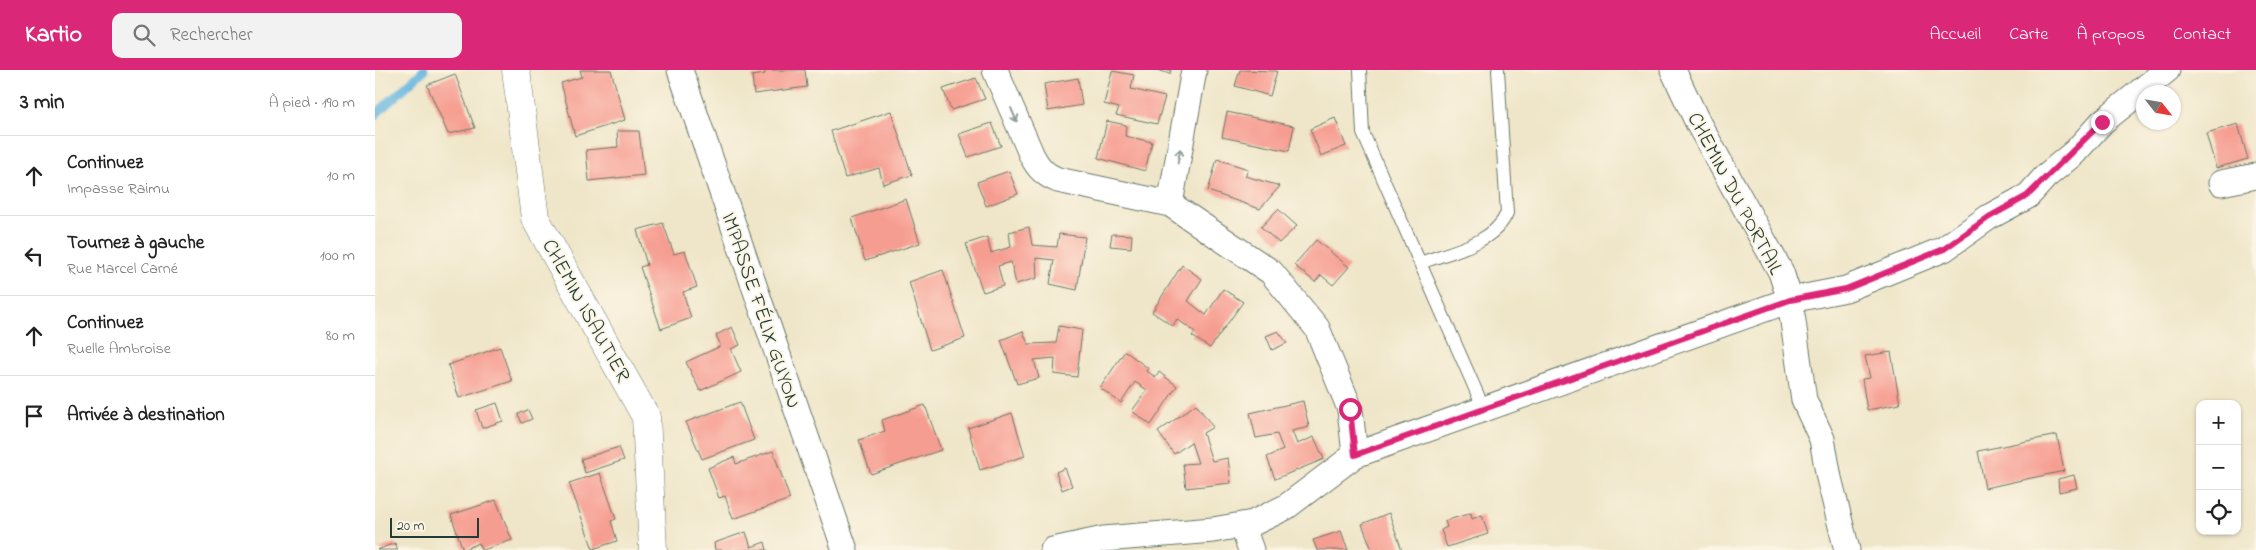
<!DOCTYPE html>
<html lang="fr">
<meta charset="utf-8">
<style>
:root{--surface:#fff;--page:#f2f2f2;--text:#222;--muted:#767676;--line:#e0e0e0;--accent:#db2777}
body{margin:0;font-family:"Indie Flower",sans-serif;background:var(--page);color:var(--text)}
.controls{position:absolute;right:15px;bottom:15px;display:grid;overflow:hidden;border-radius:10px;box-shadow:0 1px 4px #0004}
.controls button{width:45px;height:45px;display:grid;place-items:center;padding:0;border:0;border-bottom:1px solid var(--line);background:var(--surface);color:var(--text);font:25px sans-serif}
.compass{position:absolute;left:1761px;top:15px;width:45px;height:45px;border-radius:50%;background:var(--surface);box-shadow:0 1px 4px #0004;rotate:121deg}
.scale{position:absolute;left:15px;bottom:12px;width:89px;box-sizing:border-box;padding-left:5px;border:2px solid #1f3d34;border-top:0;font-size:14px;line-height:18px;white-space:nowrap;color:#1f3d34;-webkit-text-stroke:4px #fcf5e5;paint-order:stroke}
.stop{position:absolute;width:15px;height:15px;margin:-11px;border:4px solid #db2777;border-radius:50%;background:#fff}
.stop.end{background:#db2777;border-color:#fff;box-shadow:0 1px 5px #0008}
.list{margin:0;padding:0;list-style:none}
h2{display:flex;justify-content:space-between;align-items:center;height:65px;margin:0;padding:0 20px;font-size:21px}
h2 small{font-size:16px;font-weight:400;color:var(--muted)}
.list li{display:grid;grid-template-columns:32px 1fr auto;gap:15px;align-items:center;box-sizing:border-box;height:80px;padding:0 20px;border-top:1px solid var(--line)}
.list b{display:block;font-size:19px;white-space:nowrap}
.list p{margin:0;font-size:16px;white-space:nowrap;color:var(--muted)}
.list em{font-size:16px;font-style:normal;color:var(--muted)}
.icon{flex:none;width:28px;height:28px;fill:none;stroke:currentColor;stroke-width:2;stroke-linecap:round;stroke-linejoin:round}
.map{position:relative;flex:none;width:1881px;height:480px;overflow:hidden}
header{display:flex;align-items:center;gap:30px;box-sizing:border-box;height:70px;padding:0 25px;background:var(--accent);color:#fff}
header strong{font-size:24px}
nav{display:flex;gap:28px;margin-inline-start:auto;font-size:18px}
.search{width:350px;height:45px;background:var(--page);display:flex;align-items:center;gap:12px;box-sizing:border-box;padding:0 18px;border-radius:10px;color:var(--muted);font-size:19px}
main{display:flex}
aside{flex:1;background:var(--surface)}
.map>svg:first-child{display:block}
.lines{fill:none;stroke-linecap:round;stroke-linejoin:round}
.stream{stroke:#63b6df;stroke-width:9}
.building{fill:#f69d91}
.lane-casing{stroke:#687868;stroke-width:14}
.street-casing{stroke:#687868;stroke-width:27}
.secondary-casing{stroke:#687868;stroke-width:29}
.lane{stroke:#fff;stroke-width:12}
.street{stroke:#fff;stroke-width:25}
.secondary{stroke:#fff;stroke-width:28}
.oneway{stroke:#8f9e9a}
.route{stroke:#db2777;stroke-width:6}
.labels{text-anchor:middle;stroke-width:4;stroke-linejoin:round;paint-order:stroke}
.street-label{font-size:21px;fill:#1f3d34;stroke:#fcf5e5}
</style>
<header>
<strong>Kartio</strong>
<div class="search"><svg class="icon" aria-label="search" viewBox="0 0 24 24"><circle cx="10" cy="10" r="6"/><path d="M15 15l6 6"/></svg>Rechercher</div>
<nav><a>Accueil</a><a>Carte</a><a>À propos</a><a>Contact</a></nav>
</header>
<main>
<aside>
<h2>3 min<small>À pied · 190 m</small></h2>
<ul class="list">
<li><svg class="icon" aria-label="ahead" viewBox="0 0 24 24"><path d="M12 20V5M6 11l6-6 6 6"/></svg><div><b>Continuez</b><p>Impasse Raimu</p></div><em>10 m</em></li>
<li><svg class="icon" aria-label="left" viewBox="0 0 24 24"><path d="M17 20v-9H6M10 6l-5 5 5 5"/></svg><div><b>Tournez à gauche</b><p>Rue Marcel Carné</p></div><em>100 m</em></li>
<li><svg class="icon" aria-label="ahead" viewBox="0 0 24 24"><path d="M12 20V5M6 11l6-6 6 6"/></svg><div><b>Continuez</b><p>Ruelle Ambroise</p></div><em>80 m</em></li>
<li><svg class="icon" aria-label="arrive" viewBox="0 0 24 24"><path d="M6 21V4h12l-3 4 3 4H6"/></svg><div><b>Arrivée à destination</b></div></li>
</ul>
</aside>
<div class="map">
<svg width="1881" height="480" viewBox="0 0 1881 480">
<rect width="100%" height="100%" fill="#fcf5e5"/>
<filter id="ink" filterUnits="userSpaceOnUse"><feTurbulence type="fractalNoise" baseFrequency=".02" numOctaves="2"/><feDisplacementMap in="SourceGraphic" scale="10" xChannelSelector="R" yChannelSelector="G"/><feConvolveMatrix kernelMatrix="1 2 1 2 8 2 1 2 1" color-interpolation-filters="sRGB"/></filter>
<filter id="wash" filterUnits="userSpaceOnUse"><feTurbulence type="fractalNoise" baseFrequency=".0096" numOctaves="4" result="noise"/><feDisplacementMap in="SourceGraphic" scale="20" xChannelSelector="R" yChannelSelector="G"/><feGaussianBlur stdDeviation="1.12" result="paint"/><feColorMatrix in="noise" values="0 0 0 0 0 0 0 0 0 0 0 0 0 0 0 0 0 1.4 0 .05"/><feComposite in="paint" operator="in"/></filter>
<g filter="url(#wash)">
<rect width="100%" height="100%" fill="#efe6c9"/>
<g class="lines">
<!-- stream -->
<path class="stream" d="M0 45 49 0"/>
</g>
<g id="blocks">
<!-- building -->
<path class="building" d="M205 0H236L250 50 200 66 186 13 207 7Z
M390 0H430L432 17 379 24 377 6 390 4Z
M782 0H796L795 4Z
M865 0 902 1 895 26 860 16Z
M737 1 759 5 756 19 790 27 782 54 741 45 744 38 729 34Z
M80 4 100 58 73 64 52 15Z
M601 8 610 29 576 40 568 19Z
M703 8 707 35 673 41 669 14Z
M516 41 537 105 508 114 504 98 470 108 456 61Z
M852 42 919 56 914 81 847 67Z
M960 48 971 76 946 86 935 59Z
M732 51 751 55 750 66 777 72 770 101 723 88Z
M617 53 626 76 593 87 584 64Z
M1863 54 1873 89 1841 98 1831 63Z
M242 61H264L269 105 214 111 211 80 243 77Z
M842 89 873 99 870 106 905 116 885 139 833 121Z
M634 101 643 124 611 136 602 112Z
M531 129 545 173 490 191 477 148Z
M903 139 922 156 904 173 886 157Z
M288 153 299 184 310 181 322 217 308 222 316 248 286 259 265 197 272 195 262 160Z
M654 157 657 175 682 177 684 164 710 167 702 220 675 214 679 190 661 188 662 208 641 214 636 192 623 196 628 216 608 222 591 174 612 167 616 183 636 177 634 162Z
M737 164 757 165 756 178 735 176Z
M941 170 974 197 958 215 946 205 940 212 919 195Z
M807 195 827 209 813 231 831 245 848 219 868 232 835 278 817 266 820 262 802 249 798 256 777 242Z
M568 200 590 268 555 280 534 212Z
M684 256 707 260 702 307 679 304 680 288 659 290 664 308 642 314 626 270 648 261 653 274 681 273Z
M357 257 365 275 356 279 366 302 325 321 311 292 346 276 341 265Z
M903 261 912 273 897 280 891 266Z
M125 277 137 311 84 328 73 295Z
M750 281 773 298 771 301 781 307 784 302 802 316 776 355 757 341 772 320 760 312 746 333 725 318Z
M1516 282 1525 334 1492 340 1487 309 1495 308 1490 286Z
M928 331 934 357 917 361 922 374 939 367 949 389 900 409 892 387 908 380 902 364 881 368 875 343Z
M365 332 379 370 327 389 311 352Z
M122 333 128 351 107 358 101 340Z
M821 334 838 357 828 363 837 391 853 388 856 413 811 418 808 394 823 393 816 372 799 384 783 362Z
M550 335 566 380 496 404 484 370 510 361 507 350Z
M153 340 157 349 147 353 143 344Z
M637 343 650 386 605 400 593 358Z
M1682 365 1689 401 1610 418 1603 381Z
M244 377 249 390 210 403 206 389Z
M398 381 415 429 358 449 350 426 344 428 333 398 359 387 361 394Z
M690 398 697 416 687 420 681 402Z
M225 403 241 449 236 451 242 471 218 479 194 413Z
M1699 405 1702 418 1684 422 1683 409Z
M121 430 137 470 108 480H106L104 473 88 480 76 445Z
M1014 443 1027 480H997L987 454Z
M1096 443 1097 449 1107 445 1113 464 1072 477 1066 460 1072 457 1070 451Z
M966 461 973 480H942L938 470Z
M371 462 376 477 390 472 392 480H340L339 473Z
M20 473 23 480H2Z"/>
</g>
</g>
<g filter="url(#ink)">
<use href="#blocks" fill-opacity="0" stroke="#687868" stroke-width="1"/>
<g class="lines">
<!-- lane casing -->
<g class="lane-casing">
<path id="lane" d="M985 0 988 63 1109 339
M1045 193C1074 182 1119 174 1132 143L1123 0"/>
</g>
<!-- street casing -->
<g class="street-casing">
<path id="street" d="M305 0 470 480
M620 0 657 86C664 99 670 105 683 110L795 134 896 202 942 258 975 339 980 385
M1298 0 1323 53 1406 202 1415 230 1429 330 1447 369 1454 408 1472 480
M1846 113 1881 106
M795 134 819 0
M867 455 876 480
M678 480 729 469 838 460 878 453 911 437 980 385 1415 230 1471 219 1569 179 1614 147 1653 126 1671 106 1700 82 1727 52 1792 0"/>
</g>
<!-- secondary casing -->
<g class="secondary-casing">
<path id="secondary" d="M141 0 160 148 271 347 278 480"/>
</g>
<!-- lane -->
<use href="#lane" class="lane"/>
<!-- street -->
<use href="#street" class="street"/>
<!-- secondary -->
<use href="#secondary" class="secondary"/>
</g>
<!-- one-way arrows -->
<defs><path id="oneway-shaft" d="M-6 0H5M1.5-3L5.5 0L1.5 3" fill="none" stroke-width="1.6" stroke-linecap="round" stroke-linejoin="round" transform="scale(1.25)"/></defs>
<g class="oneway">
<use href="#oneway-shaft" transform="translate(639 45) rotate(67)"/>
<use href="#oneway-shaft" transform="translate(804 86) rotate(-80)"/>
</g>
</g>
<g class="lines" filter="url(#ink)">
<!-- route -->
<path class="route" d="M975 339 980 385 1415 230 1471 219 1569 179 1614 147 1652 126 1727 52"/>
</g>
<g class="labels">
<!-- street labels -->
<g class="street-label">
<text transform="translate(1361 123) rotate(62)" y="7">CHEMIN DU PORTAIL</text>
<text transform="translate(212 240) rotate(61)" y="7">CHEMIN ISAUTIER</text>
<text transform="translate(387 240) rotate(71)" y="7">IMPASSE FÉLIX GUYON</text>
</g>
</g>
</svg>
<div class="controls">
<button>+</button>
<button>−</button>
<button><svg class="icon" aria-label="locate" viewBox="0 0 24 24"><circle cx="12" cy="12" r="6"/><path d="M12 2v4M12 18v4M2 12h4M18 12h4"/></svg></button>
</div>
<svg class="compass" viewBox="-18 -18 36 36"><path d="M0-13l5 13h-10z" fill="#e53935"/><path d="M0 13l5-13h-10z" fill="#767676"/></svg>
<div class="scale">20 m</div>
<div class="stop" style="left:975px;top:339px"></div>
<div class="stop end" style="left:1727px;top:52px"></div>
</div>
</main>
